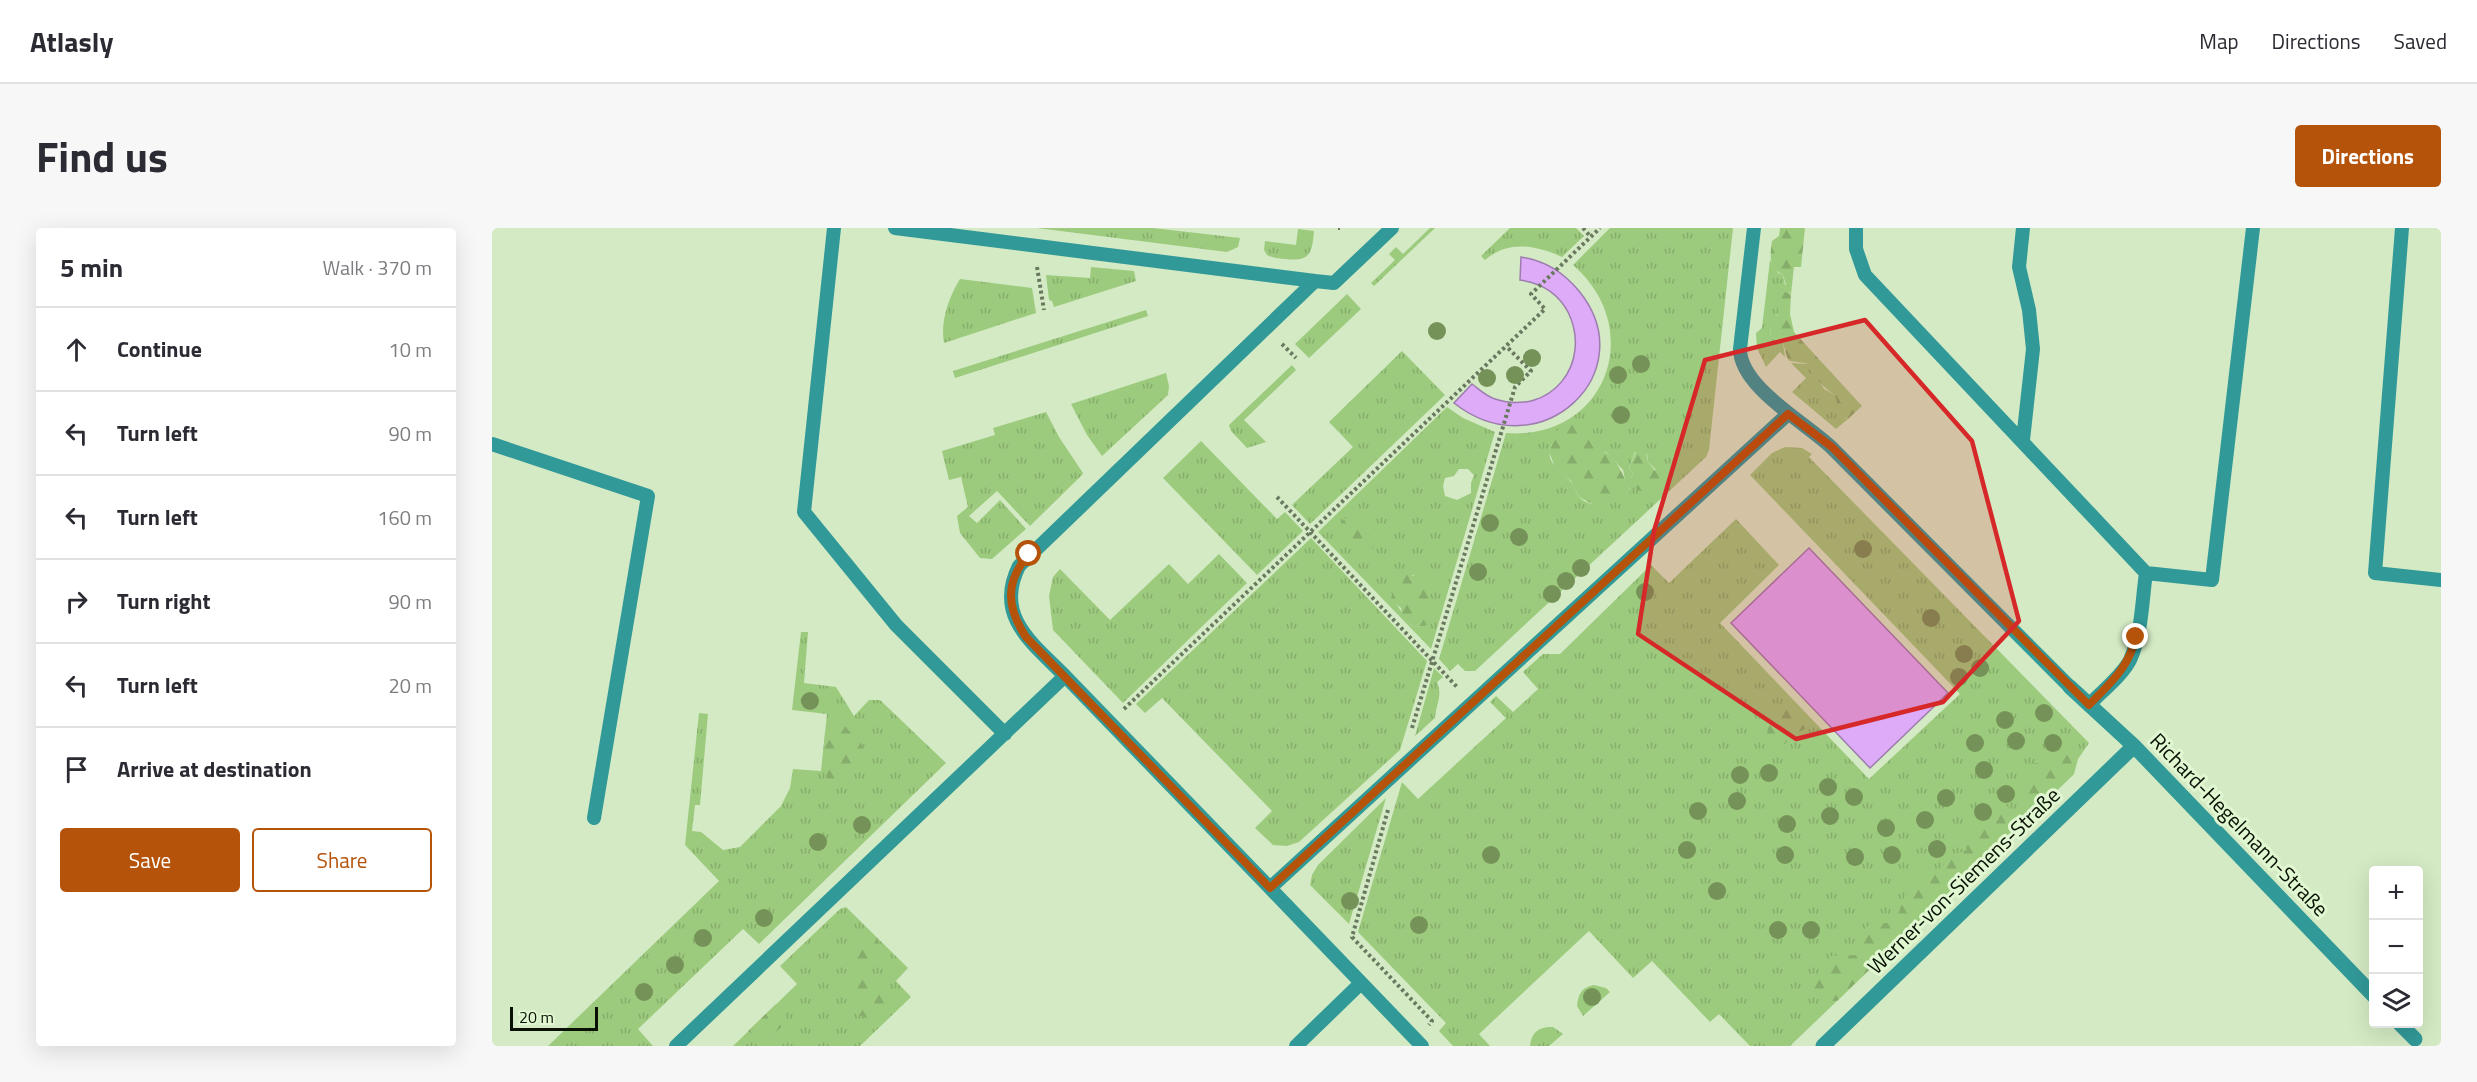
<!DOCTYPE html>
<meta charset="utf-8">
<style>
:root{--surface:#fff;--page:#f7f7f7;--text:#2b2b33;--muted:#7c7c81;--line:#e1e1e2;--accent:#b45309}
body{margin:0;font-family:"Titillium Web",sans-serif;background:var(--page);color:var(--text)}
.controls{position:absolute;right:18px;bottom:18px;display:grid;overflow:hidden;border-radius:6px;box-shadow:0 6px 24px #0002}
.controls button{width:54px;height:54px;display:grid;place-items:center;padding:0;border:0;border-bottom:2px solid var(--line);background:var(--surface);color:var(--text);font:30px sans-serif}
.scale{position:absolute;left:18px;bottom:15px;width:88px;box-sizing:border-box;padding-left:6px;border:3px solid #091004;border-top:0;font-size:16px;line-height:21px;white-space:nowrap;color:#091004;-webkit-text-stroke:4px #e0f7d1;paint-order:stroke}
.stop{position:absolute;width:18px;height:18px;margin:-14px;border:4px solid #b45309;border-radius:50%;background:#fff}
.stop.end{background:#b45309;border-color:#fff;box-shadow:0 2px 6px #0008}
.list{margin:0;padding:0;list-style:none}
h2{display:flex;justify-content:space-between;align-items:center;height:78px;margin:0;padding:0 24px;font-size:26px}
h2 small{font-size:20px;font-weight:400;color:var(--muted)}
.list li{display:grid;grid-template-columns:39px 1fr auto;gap:18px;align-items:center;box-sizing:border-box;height:84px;padding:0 24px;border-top:2px solid var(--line)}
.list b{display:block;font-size:22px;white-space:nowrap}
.list em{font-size:20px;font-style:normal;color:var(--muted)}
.actions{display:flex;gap:12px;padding:18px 24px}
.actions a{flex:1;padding:14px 0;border:2px solid var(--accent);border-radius:6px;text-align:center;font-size:21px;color:var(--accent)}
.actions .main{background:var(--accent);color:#fff}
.icon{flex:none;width:33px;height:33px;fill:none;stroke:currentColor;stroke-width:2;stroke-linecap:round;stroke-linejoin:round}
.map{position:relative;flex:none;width:1949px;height:818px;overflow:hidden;border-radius:6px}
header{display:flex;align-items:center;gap:36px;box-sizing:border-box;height:84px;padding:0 30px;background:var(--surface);border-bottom:2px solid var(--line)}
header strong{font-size:28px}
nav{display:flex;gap:33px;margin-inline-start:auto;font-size:21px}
.intro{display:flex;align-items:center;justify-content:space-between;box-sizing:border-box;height:144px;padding:0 36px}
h1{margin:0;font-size:42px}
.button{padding:15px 27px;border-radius:6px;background:var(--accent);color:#fff;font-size:21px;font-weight:700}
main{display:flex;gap:36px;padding:0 36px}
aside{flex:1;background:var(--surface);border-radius:6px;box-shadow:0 6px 24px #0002}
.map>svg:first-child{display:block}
.grass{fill:url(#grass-tufts);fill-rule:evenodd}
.forest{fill:url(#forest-firs)}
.water{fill:#ddabf7;stroke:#9d7cae;stroke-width:1.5}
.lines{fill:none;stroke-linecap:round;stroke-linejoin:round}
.path{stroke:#69785f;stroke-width:4;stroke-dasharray:3 3;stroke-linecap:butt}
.lane{stroke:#319998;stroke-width:14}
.street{stroke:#319998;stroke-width:15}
.tree{fill:#759358}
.route{stroke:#b45309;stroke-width:8}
.marked{fill:#d62828;fill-opacity:0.2;stroke:#d62828;stroke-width:4.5;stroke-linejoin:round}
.labels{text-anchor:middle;stroke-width:6;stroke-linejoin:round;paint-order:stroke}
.street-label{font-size:21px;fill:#091004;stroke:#e0f7d1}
</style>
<header>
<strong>Atlasly</strong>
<nav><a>Map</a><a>Directions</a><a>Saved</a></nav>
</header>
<div class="intro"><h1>Find us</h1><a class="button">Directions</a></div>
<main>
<aside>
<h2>5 min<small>Walk · 370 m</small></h2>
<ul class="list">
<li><svg class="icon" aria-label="ahead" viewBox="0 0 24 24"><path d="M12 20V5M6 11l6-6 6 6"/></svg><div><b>Continue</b></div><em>10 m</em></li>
<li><svg class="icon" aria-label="left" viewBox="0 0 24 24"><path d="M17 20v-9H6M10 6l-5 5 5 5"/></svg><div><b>Turn left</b></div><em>90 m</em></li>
<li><svg class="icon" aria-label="left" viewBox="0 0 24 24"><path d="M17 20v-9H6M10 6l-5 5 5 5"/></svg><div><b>Turn left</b></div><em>160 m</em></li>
<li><svg class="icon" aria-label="right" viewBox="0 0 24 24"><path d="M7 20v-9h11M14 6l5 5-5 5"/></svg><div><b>Turn right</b></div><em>90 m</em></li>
<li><svg class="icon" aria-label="left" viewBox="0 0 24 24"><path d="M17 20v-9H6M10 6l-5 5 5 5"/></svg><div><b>Turn left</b></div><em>20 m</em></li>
<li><svg class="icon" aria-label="arrive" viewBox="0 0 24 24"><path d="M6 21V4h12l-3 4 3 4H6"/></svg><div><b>Arrive at destination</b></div></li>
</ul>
<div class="actions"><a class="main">Save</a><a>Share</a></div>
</aside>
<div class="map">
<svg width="1949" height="818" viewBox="0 0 1949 818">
<defs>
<pattern id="grass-tufts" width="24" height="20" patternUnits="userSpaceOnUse" patternTransform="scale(1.5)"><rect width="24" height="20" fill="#9dcb7e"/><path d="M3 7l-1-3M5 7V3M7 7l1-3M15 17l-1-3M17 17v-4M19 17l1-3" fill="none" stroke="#86ad6b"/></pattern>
<pattern id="forest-firs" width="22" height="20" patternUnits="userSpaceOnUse" patternTransform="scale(1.5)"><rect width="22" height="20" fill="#9dcb7e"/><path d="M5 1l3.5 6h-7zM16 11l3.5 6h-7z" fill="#86ad6b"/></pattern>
</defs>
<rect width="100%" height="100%" fill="#d3eac4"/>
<!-- grass -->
<path class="grass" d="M545 0H661L748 10 746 19 735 24Z
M938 0H943L882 58 879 55 903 32 897 26 904 19 911 26Z
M1018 0H1084L1092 8 1070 29C1043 17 1016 12 993 32L989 28Z
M1118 0H1241L1217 222 1214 229 983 443H973L966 436 958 443 947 431 1014 205C1114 213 1155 101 1081 37ZM1060 216 1114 224 1131 242 1134 256 1138 261C1124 273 1105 284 1088 270 1084 266 1083 258 1079 254 1069 241 1051 235 1060 216ZM1143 224 1155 226 1156 234 1164 242 1139 250 1141 245 1137 240Z
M806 1 822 3C820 24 819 34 794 31 787 31 781 30 775 27L772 22 773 13 804 17Z
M1278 32 1286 45 1291 47 1293 57H1300L1299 66 1297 64C1291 75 1287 87 1278 97L1279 109 1291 115 1293 129 1288 124 1274 139 1265 120 1264 105 1270 100Z
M599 39 642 43 644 53 562 79 560 73 557 72 554 47 598 50Z
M468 51 540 60 544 85 452 115C448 93 457 69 468 51Z
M855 66 869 81 817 130 803 116Z
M654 82 656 88 463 150 461 143Z
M910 123 953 167 818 296 800 277 861 219 837 194Z
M1299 135 1316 136 1332 161 1343 167 1353 190 1356 191 1344 201 1300 164 1314 150Z
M800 137 804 142 752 192 774 214 755 220 739 203 737 197Z
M674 145 677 158 676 167 610 228 595 207 579 176Z
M955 179 971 190 1003 204 939 421 826 304ZM967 241H976L982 247 979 255V265L965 272 953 268 951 258 953 250 962 248ZM922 347 934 374 932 398 921 399C912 391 907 378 899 368 901 358 912 349 922 347Z
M554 184 567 209 591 245 590 247 538 298 505 263 477 288 485 295 508 272 534 301 500 331 488 330 468 305 465 288 476 279 469 249 457 252 450 223 503 207 501 200Z
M709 213 785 291 793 284 811 303 765 347 671 250Z
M1293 219 1310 220 1320 226 1317 229 1597 515 1586 531 1582 546 1298 818H1258L1227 786 1218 794 1160 733 1141 750 1097 703 987 806 998 818H961L947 803 954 795 866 704 910 554 926 571 1014 490 998 474 1004 468 1021 484 1046 461 1031 444 1051 426H1068L1159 337 1177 355 1244 291 1287 337 1228 395 1377 551 1468 466 1258 247 1280 225Z
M819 310 935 433 908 522 807 614 795 618 781 617 763 600 780 583 670 470 653 485 644 476Z
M727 326 755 355 631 475 561 402 557 368 561 349 568 341 618 392 677 336 696 356Z
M309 404H316L312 455 344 459 362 488 377 472H388L454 535 267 716 251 701 146 801 161 818H56L227 653 193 617 207 485 216 486 208 577H203L200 603 209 604 231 622 248 619 289 578 298 560 301 541 329 543 335 486 300 482Z
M942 440 951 449 945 454C951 468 944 476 943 490L923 508Z
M894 570 857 696 818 657 820 647 826 637Z
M354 679 416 740 404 753 419 769 368 818H241L305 756 288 738 348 681Z
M1102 757 1114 760 1118 764 1091 788 1085 778C1086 766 1090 759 1102 757Z
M1061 799 1071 806 1057 818H1038C1039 804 1048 798 1061 799Z"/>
<!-- forest -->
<path class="forest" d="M1288 0H1313L1309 39H1302L1300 57H1294L1291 47C1276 40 1278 27 1280 13L1287 8Z
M1290 63 1299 66 1298 86 1302 104 1370 178 1356 191 1348 187 1343 167C1335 163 1316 144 1316 136 1293 130 1298 140 1291 115L1279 109 1278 97 1279 91 1286 87C1287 77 1279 71 1290 63Z
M1085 194 1094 195 1101 200 1100 211 1108 216V222C1126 228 1131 249 1139 264L1124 273 1104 278 1087 269 1079 253 1063 239 1057 224 1060 216 1059 208 1074 196Z
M1147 217 1153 220 1156 234 1168 249 1160 261 1154 264 1145 262 1139 250 1141 245 1137 240Z
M859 289 871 294 873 303 883 315 880 321 873 322 865 320 860 310 849 303 848 297 852 291Z
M908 344C918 350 926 346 937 350 941 360 940 365 935 374 940 381 941 385 939 395L932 398 921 399 910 388 909 380 899 372 900 361 898 353 901 347Z
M1292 476 1300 478 1314 492 1315 500 1299 508 1293 516 1282 515 1275 507C1276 498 1278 493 1286 488V482Z
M343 497H352L359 505 366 508 370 517 372 532C362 548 354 553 336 551L330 542 333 505 340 503Z
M1569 518H1577L1585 523 1579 528 1581 532 1579 541 1582 546 1553 574 1535 571 1531 563 1535 553 1543 549 1539 535H1546L1554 539 1556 536 1563 533 1562 521Z
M1513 576 1519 582 1521 588 1515 592 1519 597V606L1449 672 1435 679 1436 686 1393 727 1383 729 1380 739 1345 773C1320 774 1328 765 1311 758L1310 752 1314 747 1337 746 1335 735 1338 728 1364 727 1368 718 1367 711C1369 707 1372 702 1375 699 1383 691 1395 699 1402 692 1411 683 1406 671 1419 664L1423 665 1421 658 1430 642 1447 641 1463 626 1475 622 1472 615 1473 606 1480 602H1487L1485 596 1504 588 1505 577Z
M358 724a16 16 0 1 1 32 0a16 16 0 1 1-32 0Z
M366 750 388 751 405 765 406 773C397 792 381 796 364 785L363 775 356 768 360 757Z
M284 776C309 792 277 818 256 803Z"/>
<!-- water -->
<path class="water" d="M1029 29C1054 33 1071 44 1087 63 1153 144 1048 243 962 175L980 156C988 162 994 168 1003 171 1059 189 1101 135 1076 84 1066 65 1049 55 1028 52Z
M1317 320 1456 465 1378 540 1239 395Z"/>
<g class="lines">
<!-- path -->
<path class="path" d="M846 0H848
M1091 0 1099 9
M545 39 552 82
M790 116 804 130
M785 269 966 460
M632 481 1053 81 1039 66 1108 0
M920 500 1023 159 1039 143 1014 118
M896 582 860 709 940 793 937 797"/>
<!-- lane -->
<path class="lane" d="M342 0 312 284 404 397 513 506
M403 0 823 53
M1262 0 1248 121C1248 159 1314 195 1339 219L1578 459
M1364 0V21L1373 47 1654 345C1650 372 1650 406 1638 432 1629 449 1610 463 1597 477
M1531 0 1527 39 1537 82 1541 121 1531 212
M1910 0 1883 345 1949 352
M0 216 156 268 102 590
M1654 345 1720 352 1761 0
M573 448C540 415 502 388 527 338L823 53 842 55 900 0
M184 818 573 448 778 660
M804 818 869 755
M930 818 778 660 1296 186"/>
<!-- street -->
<path class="street" d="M1578 459 1642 518 1882 768
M1908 796 1923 811
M1331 818 1642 518"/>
</g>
<!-- trees -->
<g class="tree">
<circle cx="945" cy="103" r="9"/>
<circle cx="1040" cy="130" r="9"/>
<circle cx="1149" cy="136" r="9"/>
<circle cx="1023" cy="147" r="9"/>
<circle cx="1126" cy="147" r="9"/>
<circle cx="995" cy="150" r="9"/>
<circle cx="1129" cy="187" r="9"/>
<circle cx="998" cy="295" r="9"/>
<circle cx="1027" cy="309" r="9"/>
<circle cx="1371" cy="321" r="9"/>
<circle cx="1089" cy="340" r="9"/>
<circle cx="986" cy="344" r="9"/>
<circle cx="1074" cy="353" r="9"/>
<circle cx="1153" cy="364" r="9"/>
<circle cx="1060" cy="366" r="9"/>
<circle cx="1439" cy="390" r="9"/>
<circle cx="1472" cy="426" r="9"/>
<circle cx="1488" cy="440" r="9"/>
<circle cx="1467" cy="449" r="9"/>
<circle cx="318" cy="473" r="9"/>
<circle cx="1552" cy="485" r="9"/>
<circle cx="1513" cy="492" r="9"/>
<circle cx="1524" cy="513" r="9"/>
<circle cx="1483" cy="515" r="9"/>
<circle cx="1561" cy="515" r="9"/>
<circle cx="1492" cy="542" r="9"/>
<circle cx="1277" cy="545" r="9"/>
<circle cx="1248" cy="547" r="9"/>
<circle cx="1336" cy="559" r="9"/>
<circle cx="1514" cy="566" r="9"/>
<circle cx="1362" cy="569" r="9"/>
<circle cx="1454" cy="570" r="9"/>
<circle cx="1245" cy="573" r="9"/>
<circle cx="1206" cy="583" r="9"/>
<circle cx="1491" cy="584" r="9"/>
<circle cx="1338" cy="588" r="9"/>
<circle cx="1433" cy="592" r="9"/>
<circle cx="1295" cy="596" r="9"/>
<circle cx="370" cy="597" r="9"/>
<circle cx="1394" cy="600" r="9"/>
<circle cx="326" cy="614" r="9"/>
<circle cx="1445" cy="621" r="9"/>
<circle cx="1195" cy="622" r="9"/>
<circle cx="999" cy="627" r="9"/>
<circle cx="1293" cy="627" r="9"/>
<circle cx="1400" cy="627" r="9"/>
<circle cx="1363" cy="629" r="9"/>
<circle cx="1225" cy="663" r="9"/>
<circle cx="858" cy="673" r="9"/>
<circle cx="272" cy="690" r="9"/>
<circle cx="927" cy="697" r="9"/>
<circle cx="1286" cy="702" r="9"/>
<circle cx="1319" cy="702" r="9"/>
<circle cx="211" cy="710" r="9"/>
<circle cx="183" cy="737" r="9"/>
<circle cx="152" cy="764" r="9"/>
<circle cx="1100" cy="769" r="9"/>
</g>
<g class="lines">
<!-- route -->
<path class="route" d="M537 326C513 353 514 379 534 409L778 660 1296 186 1340 219 1597 477C1619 454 1636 441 1644 409"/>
</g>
<!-- marked area -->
<path class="marked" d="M1373 92 1480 213 1527 393 1451 474 1304 511 1146 406 1162 303 1213 132Z"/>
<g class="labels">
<!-- street labels -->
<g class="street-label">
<text transform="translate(1747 597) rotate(46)" y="7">Richard-Hegelmann-Straße</text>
<text transform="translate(1472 653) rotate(-44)" y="7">Werner-von-Siemens-Straße</text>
</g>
</g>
</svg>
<div class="controls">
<button>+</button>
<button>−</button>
<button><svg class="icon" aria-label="layers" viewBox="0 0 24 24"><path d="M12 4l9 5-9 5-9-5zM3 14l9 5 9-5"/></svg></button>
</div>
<div class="scale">20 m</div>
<div class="stop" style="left:537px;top:326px"></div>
<div class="stop end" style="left:1644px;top:409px"></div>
</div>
</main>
